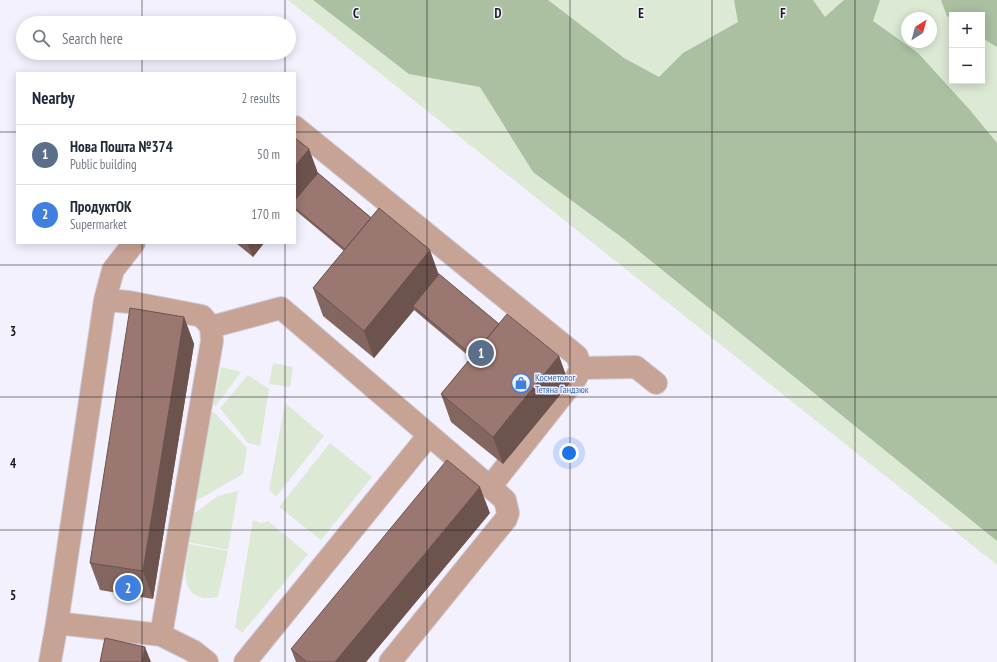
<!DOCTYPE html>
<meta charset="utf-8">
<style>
:root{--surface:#fff;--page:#f6f6f7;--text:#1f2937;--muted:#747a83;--line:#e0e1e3;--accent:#b45309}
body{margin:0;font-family:"PT Sans Narrow",sans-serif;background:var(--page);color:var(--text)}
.controls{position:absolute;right:12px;top:12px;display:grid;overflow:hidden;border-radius:0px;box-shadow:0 2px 10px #0003}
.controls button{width:36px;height:36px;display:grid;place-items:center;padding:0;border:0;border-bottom:1px solid var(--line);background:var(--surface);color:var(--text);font:20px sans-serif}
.compass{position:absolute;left:901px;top:12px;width:36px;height:36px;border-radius:50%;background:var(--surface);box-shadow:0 2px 10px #0003;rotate:36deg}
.you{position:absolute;left:569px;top:453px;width:14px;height:14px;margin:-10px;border:3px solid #fff;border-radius:50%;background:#1a73e8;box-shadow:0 0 0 6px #1a73e833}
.badge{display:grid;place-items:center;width:26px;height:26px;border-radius:50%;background:var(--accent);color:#fff;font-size:13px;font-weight:700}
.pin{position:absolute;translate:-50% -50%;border:2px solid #fff;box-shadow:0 1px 4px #0006}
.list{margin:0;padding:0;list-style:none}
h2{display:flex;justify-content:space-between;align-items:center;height:52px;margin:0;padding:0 16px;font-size:17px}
h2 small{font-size:13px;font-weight:400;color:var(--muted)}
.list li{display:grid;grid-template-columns:26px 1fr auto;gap:12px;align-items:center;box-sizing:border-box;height:60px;padding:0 16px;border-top:1px solid var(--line)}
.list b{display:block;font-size:15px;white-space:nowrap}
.list p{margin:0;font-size:13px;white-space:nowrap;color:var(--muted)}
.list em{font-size:13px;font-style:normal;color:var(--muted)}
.icon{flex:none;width:22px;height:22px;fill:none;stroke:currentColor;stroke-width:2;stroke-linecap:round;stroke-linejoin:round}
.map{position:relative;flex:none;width:997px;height:662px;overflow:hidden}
.search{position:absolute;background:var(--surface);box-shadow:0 2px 10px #0003;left:16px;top:16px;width:280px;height:44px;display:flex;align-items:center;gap:10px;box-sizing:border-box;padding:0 14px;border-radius:22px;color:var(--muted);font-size:15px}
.panel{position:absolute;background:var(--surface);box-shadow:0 2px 10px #0003;left:16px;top:72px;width:280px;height:172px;border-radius:0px}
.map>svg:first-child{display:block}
.green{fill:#dce9d5;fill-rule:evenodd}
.forest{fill:#abbfa1}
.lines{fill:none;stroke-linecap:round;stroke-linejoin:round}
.minor-casing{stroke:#d1cedb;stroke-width:24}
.minor{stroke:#c7a396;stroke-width:22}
.wall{fill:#846660}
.shaded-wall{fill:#6c534e}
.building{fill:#9a7770;stroke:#6c534e}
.grid{fill:none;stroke:#19171f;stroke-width:1;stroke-opacity:0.55}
.labels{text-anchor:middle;stroke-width:3;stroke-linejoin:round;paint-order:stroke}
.shop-label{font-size:10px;fill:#366cbe;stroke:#f4f1ff;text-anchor:start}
.grid-label{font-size:13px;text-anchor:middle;font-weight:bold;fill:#19171f;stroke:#f4f1ff;stroke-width:3;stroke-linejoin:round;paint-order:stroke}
</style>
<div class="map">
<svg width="997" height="662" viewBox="0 0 997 662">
<rect width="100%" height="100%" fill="#f4f1ff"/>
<!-- green -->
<path class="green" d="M288 0H997V565ZM952 15H982V81H952ZM907 18H931V42H907Z
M273 363 293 367 290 387 269 384Z
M221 367 241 372 216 406 213 405Z
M248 375 269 389 260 446 248 443 220 408Z
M285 403 324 436 276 497 269 490Z
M211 412 215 413 247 448 243 474 196 501Z
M330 443 372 477 321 540 279 507Z
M238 491 228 550 188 542 193 514 218 496Z
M253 520 261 523 268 521 308 554 242 633 235 627Z
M189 544 228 551 218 597C214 597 207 599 203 598 177 591 187 563 189 544Z"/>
<!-- forest -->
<path class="forest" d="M313 0H548L624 58 659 77 683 53 738 22 734 0H813L825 17 844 0H880L873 21 918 53 969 109 997 143V541L624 239 533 172 480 87 409 74Z
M941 0H997V47L982 38V15H952V19L947 16Z"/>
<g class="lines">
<!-- minor casing -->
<g class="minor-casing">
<path id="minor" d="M295 127 577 356 581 368 576 378 490 487
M105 300 113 270 134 243
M211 327 281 308 505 500 508 513 506 519 390 662
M581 368 636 367 656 383
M57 623 161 635 193 651 207 662
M50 662 57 623 105 300 129 302 202 316 211 327 212 341 161 635
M245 662 429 435"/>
</g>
<!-- minor -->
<use href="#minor" class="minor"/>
</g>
<!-- wall -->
<path class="wall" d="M295 138 309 149 318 173 499 324 559 356 569 384 503 464 451 422 441 394 471 358 414 310 374 358 323 316 313 288 344 251 295 210Z
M236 243H264L253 257Z
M184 317 194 344 153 599 100 590 90 563Z
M490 513 366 662H296L291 649Z"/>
<!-- shaded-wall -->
<path class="shaded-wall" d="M309 149 319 177 295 206V166Z
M247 243H264L253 257Z
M430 250 440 278 413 306 414 310 374 358 364 331Z
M184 317 194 344 153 599 143 571Z
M559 356 569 384 503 464 493 437Z
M480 487 490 513 366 662H335Z
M145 647 151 662H142Z"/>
<!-- building -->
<path class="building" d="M295 138 309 149 295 166Z
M318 173 371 218 345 249 295 208V200Z
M379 208 430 250 364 331 313 288Z
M439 274 499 324 473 356 413 306Z
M130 308 184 317 143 571 90 563Z
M507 314 559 356 493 437 441 394Z
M447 460 480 487 335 662H307L291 649Z
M105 638 145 647 142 662H100Z"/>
<!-- grid -->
<path class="grid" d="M142 0V23M285 0V23M427 0V662M570 0V662M712 0V662M855 0V662M142 53V73M285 53V73M0 132H17M295 132H997M142 243V662M285 243V662M0 265H997M0 397H997M0 530H997"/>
<!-- icons -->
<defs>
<g id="shop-ring" transform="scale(1)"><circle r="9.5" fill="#f4f1ff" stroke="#3f7fe0" stroke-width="1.5"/><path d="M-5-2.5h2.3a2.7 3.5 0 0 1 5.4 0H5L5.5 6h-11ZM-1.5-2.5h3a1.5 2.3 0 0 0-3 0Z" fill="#3f7fe0"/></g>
</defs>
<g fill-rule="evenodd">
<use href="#shop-ring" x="521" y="383"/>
</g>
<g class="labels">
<!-- shop labels -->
<g class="shop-label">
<text x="535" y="381">Косметолог<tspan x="535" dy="12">Тетяна Гандзюк</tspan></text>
</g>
</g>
<g class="grid-label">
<text x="356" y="18">C</text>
<text x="498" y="18">D</text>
<text x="641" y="18">E</text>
<text x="783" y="18">F</text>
<text x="13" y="336">3</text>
<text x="13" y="468">4</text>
<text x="13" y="600">5</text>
</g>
</svg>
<div class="controls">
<button>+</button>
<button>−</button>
</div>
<svg class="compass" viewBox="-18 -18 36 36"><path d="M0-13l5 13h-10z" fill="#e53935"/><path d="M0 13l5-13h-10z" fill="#747a83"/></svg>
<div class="you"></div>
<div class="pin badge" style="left:481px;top:353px;background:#5c6f8a">1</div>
<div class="pin badge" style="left:128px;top:588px;background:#3f7fe0">2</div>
<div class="search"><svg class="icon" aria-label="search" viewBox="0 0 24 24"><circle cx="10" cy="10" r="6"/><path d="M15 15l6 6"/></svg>Search here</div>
<section class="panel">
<h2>Nearby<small>2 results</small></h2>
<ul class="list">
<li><span class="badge" style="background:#5c6f8a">1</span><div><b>Нова Пошта №374</b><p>Public building</p></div><em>50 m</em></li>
<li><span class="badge" style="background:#3f7fe0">2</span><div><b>ПродуктОК</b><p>Supermarket</p></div><em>170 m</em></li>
</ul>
</section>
</div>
